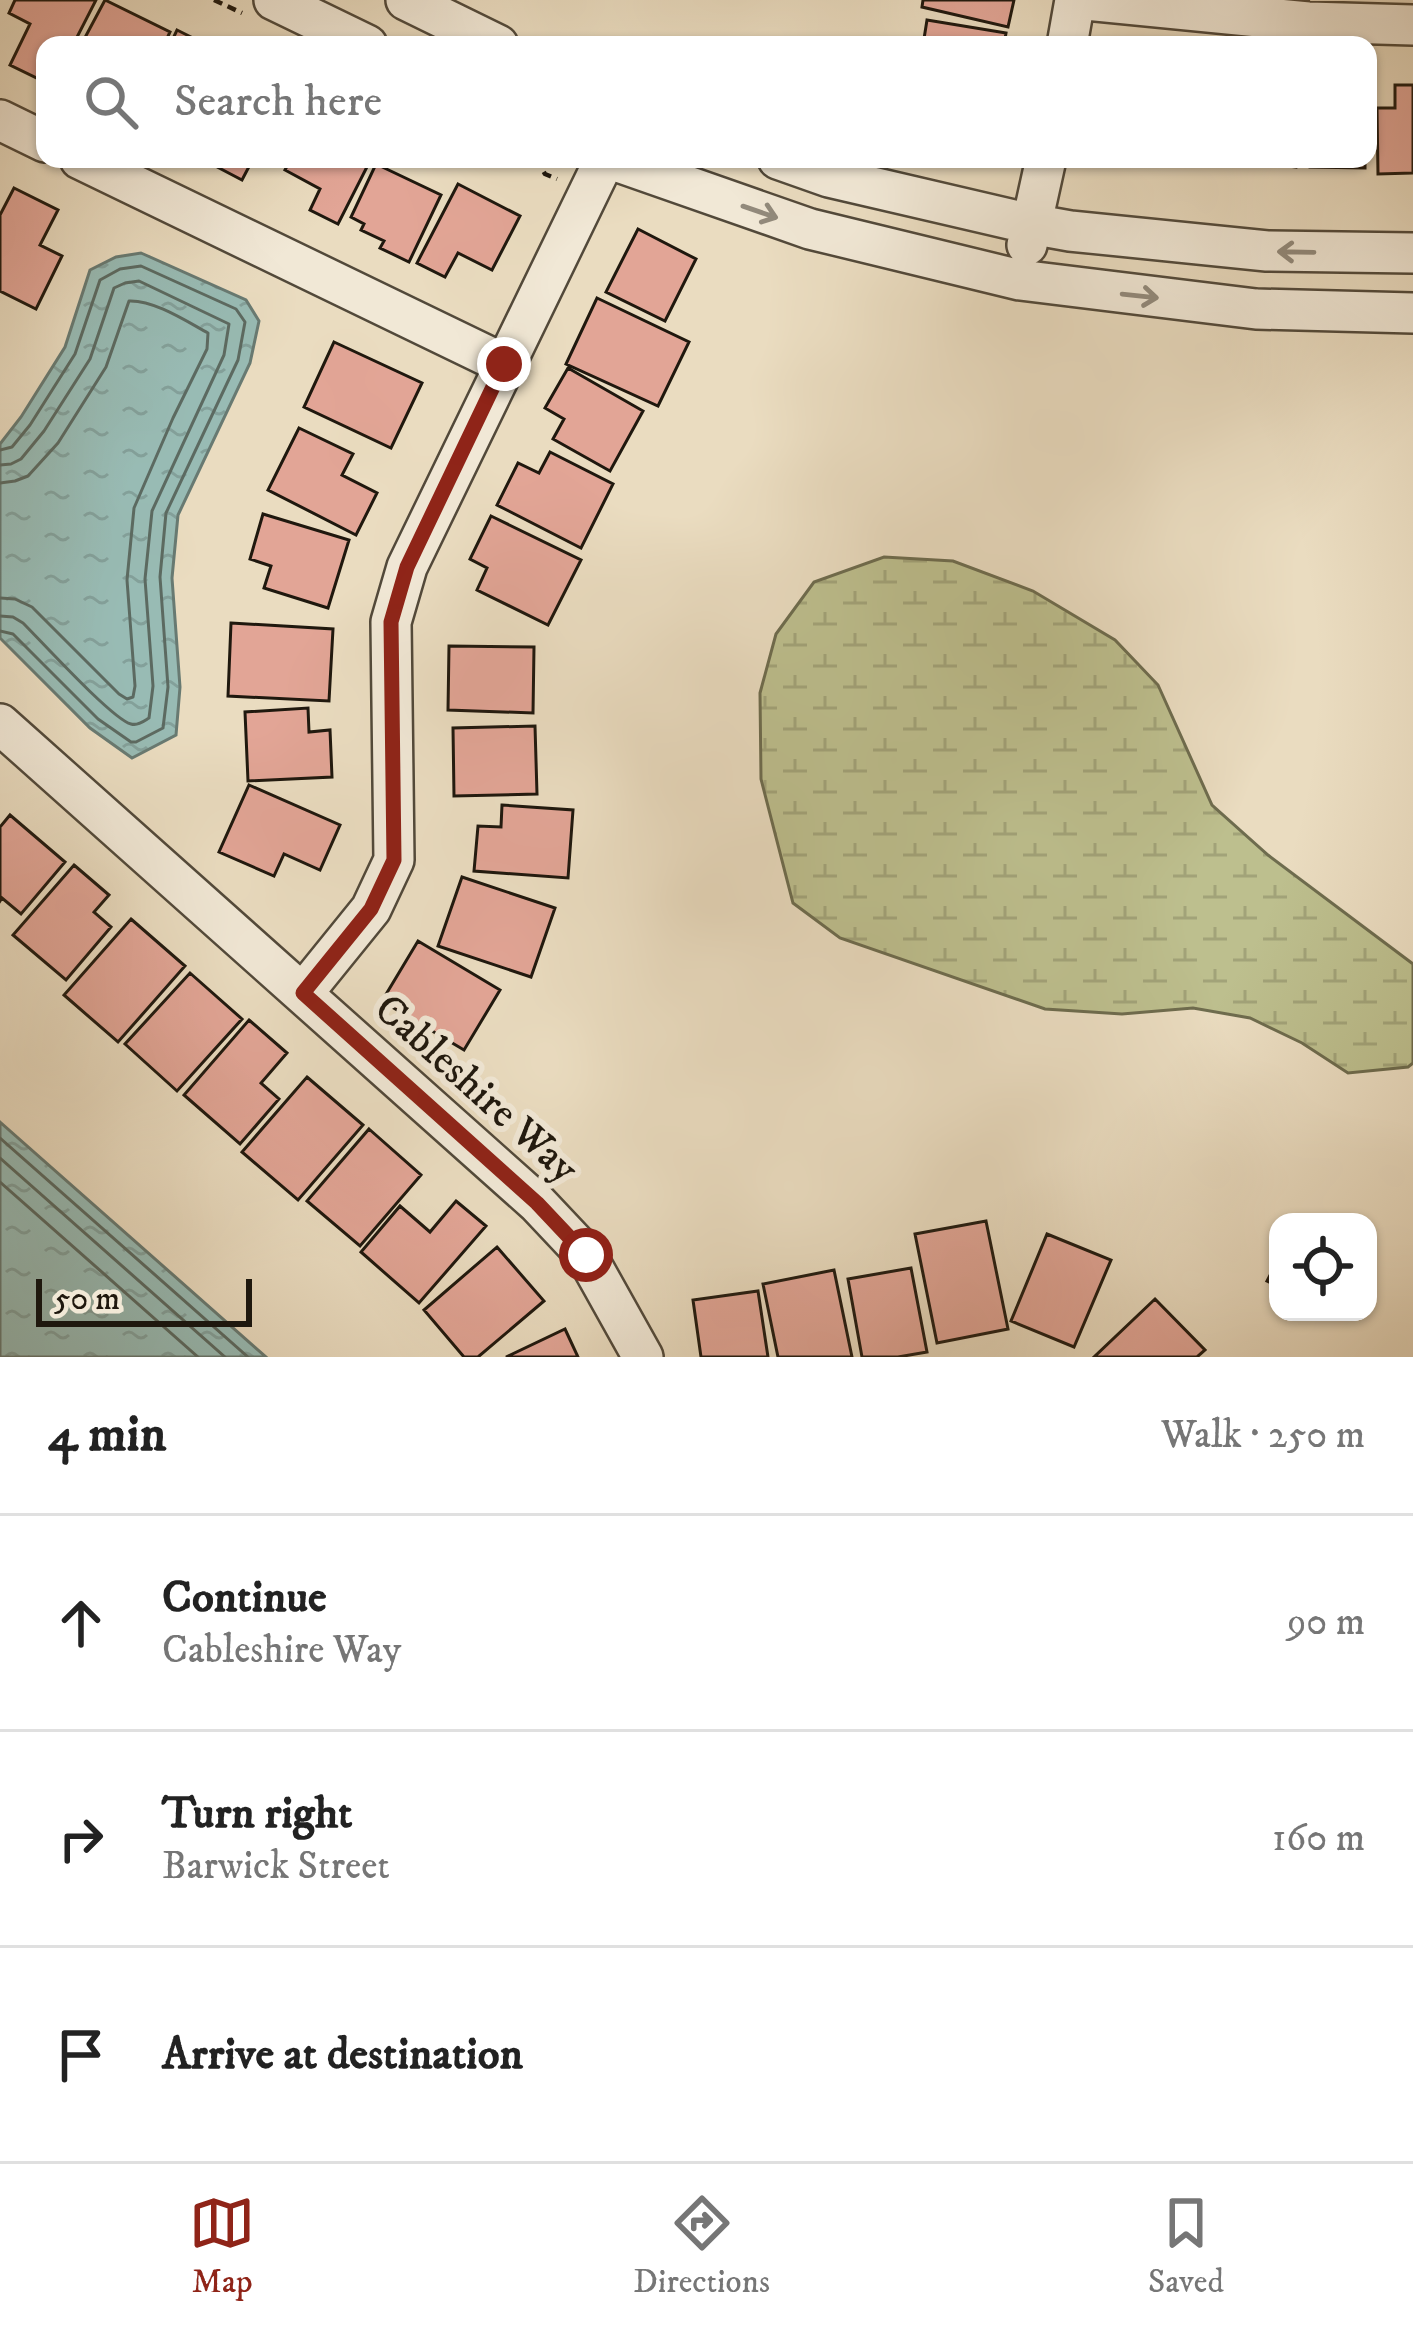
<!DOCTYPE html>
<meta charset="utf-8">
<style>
:root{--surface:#fff;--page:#f2f2f2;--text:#222;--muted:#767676;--line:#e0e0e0;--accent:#8f2418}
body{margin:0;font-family:"IM FELL DW Pica",serif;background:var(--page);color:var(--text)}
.controls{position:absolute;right:36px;bottom:36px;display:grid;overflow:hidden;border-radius:24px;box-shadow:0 3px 9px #0004}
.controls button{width:108px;height:108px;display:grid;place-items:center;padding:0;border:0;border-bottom:3px solid var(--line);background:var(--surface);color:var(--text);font:60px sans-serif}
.scale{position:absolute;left:36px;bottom:30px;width:216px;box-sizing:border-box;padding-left:12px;border:6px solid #1f180e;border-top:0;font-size:33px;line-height:42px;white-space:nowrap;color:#1f180e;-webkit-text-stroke:9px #f1e8d6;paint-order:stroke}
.stop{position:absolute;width:36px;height:36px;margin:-27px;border:9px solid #8f2418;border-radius:50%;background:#fff}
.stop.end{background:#8f2418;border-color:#fff;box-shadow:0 3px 12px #0008}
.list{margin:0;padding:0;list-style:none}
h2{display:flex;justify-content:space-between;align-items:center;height:156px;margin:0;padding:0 48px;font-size:51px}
h2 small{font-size:39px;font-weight:400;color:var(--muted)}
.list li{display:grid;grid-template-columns:78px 1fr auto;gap:36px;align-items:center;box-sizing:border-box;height:216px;padding:0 48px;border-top:3px solid var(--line)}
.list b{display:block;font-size:45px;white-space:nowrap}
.list p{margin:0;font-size:39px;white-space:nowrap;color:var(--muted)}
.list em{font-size:39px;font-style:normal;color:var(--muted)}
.icon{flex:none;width:66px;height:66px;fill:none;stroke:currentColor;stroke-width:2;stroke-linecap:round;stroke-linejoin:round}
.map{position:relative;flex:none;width:1413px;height:1357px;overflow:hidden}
.search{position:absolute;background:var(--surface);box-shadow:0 3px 9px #0004;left:36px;right:36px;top:36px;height:132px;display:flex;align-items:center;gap:30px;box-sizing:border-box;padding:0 42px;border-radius:24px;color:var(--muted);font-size:45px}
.sheet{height:804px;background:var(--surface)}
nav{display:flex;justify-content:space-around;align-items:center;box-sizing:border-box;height:168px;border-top:3px solid var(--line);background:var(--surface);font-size:33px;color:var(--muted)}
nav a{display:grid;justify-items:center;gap:6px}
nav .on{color:var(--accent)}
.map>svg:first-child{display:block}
.wetland{fill:url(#wetland-marsh);stroke:#6e6c4e;stroke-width:3}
.water{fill:url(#water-ripples);stroke:#687a72;stroke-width:3}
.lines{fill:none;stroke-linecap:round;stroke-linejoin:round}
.shore{stroke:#5c6a61;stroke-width:3}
.building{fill:#e2a596;stroke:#1f180e;stroke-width:3}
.minor-casing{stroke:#52493a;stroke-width:44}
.path{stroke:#1f180e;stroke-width:4.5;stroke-dasharray:9 6;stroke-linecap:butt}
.minor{stroke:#f1e8d6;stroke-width:39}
.oneway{stroke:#928a7c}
.route{stroke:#8f2418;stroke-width:15}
.labels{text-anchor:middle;stroke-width:12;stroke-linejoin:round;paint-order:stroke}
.street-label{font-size:42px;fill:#1f180e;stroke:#f1e8d6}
</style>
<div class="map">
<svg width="1413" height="1357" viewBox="0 0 1413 1357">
<defs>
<pattern id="wetland-marsh" width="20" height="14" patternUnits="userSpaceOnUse" patternTransform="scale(3)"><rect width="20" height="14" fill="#bdbf8e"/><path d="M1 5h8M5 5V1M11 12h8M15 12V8" fill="none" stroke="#a2a379"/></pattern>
<pattern id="water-ripples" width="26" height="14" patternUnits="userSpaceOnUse" patternTransform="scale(3)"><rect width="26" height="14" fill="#98bbb4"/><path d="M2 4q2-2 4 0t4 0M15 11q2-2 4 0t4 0" fill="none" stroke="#83a09a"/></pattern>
</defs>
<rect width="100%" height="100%" fill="#eadcc0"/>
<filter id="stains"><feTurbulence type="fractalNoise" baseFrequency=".00167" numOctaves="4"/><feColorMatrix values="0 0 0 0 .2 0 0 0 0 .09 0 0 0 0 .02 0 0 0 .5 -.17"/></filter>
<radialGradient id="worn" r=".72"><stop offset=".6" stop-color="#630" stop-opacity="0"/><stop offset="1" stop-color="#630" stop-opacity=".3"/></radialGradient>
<!-- wetland -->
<path class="wetland" d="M884 557 953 561 1033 591 1115 640 1158 685 1212 805 1268 855 1413 964V1063L1408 1067 1348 1073 1302 1043 1250 1018 1193 1008 1122 1014 1045 1009 840 938 793 903 761 779 760 693 776 634 814 582Z"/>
<!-- water -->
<path class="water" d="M141 253 246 300 259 321 250 363 178 515 172 578 180 687 176 735 132 758 90 728 0 638V444L21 417 65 347 90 270 116 257Z
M0 1122 266 1357H0Z"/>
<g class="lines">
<!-- shore -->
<path class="shore" d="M0 450 12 447 30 425 75 354 100 280 120 269 141 266 236 309 245 322 238 360 166 513 160 577 168 687 163 728 136 742H131L98 719 13 634 0 631
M0 465 11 464 21 459 44 431 90 359 114 288 125 283 139 281 229 324 224 355 152 511 145 579 153 686 149 718C144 721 138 726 131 724 113 720 41 641 23 623L13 617 0 616
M0 483 15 481 28 476 58 443 106 367 129 301C154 300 186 321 208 333L207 349 173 418 134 508 127 580 135 686 133 697 127 699 119 694 32 607 15 599 0 598
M0 1138 248 1357
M0 1158 225 1357
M0 1182 198 1357"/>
</g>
<!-- building -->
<path class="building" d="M15 0H96L73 45H45V82L10 65 30 24 9 13Z
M105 0 170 32 164 45H81Z
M923 0H1014L1008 27 922 7Z
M927 20 1006 33 1004 45H923Z
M177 30 207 45H170Z
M1395 85H1413V173L1378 174 1377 108H1395Z
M202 159H253L242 180Z
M291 159H371L338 224 310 210 320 189 285 170Z
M1170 159H1227V166Z
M1237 159H1297L1296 167Z
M1310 159H1365V168L1310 167Z
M376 164 441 195 409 262 380 248 384 241 361 230 364 224 351 217Z
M458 184 520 216 492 270 458 253 445 277 417 263Z
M14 188 58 210 40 245 62 256 36 309 0 291V215Z
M638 229 696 259 665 321 606 292Z
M597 298 689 342 658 406 566 364Z
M334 342 422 383 391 448 304 407Z
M568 368 643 411 610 471 553 439 564 419 545 408Z
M299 428 353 454 342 475 377 493 356 535 268 490Z
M550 452 613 484 581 548 497 505 518 463 539 473Z
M263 514 349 540 328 608 264 588 271 566 250 559Z
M491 516 581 560 548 625 477 590 487 568 470 559Z
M231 623 333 629 329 701 228 696Z
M449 646 534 647 533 713 448 710Z
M308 708 309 732 330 730 332 777 248 781 245 712Z
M535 726 537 794 454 796 453 728Z
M249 785 340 825 320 870 284 854 274 876 219 852Z
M502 805 573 810 568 878 474 871 478 826 501 827Z
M10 815 65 862 21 914 2 898 0 901V827Z
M74 865 109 895 94 912 111 927 66 980 13 935Z
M462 877 555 908 531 977 438 946Z
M131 919 185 966 118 1042 64 995Z
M418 941 500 990 464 1050 382 1001Z
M190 973 242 1019 177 1091 125 1044Z
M249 1020 287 1053 261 1083 279 1099 240 1144 184 1095Z
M307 1077 363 1125 298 1200 242 1152Z
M369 1129 421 1175 360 1246 307 1201Z
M456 1201 486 1226 419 1303 361 1252 400 1206 430 1232Z
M986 1221 1008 1329 937 1343 915 1234Z
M1047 1234 1111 1260 1074 1347 1011 1321Z
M497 1247 544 1301 478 1357H464L424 1310Z
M1278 1260V1286L1267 1281Z
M911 1268 927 1352 898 1357H862L848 1279Z
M834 1270 852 1357H778L763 1284Z
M758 1291 768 1357H701L693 1300Z
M1155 1299 1205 1350 1197 1357H1094Z
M565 1329 578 1357H506Z"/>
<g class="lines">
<!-- minor casing -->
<g class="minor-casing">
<path id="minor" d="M274 0 367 45
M406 0 498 45
M1086 0 1308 22 1413 25
M1067 45 1075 0
M0 120 45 142
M80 159 504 364
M610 159 810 229 1020 280 1256 309 1413 313
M778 159 829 177 1031 224 1070 231 1267 251 1413 253
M1027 245 1046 159
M0 724 537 1203 586 1255 643 1357
M303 993 371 909 394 860 391 622 407 567 605 159"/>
</g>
<!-- path -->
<path class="path" d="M214 0 242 13
M536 159 545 174 557 179"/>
<!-- minor -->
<use href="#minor" class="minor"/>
</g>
<!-- one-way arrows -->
<defs><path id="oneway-shaft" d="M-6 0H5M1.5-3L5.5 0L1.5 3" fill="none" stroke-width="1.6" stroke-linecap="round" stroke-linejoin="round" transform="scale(3)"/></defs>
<g class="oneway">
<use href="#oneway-shaft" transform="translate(760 212) rotate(19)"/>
<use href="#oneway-shaft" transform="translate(1296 252) rotate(-179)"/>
<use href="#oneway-shaft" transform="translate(1140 296) rotate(6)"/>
</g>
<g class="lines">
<!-- route -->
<path class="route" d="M504 364 407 567 391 622 394 860 371 909 303 993 537 1203 586 1255"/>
</g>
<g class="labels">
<!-- street labels -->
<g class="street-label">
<text transform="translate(478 1087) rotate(42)" y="15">Cableshire Way</text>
</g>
</g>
<rect width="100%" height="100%" filter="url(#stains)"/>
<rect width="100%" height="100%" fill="url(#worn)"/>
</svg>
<div class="controls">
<button><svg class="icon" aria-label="locate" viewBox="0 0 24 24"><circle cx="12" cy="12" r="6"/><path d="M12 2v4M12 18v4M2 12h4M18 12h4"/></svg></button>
</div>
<div class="scale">50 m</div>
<div class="stop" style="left:586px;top:1255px"></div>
<div class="stop end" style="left:504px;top:364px"></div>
<div class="search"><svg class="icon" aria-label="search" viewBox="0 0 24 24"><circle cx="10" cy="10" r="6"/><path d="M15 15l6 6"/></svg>Search here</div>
</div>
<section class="sheet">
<h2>4 min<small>Walk · 250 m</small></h2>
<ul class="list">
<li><svg class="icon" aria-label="ahead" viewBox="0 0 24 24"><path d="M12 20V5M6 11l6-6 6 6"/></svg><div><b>Continue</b><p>Cableshire Way</p></div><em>90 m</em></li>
<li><svg class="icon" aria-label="right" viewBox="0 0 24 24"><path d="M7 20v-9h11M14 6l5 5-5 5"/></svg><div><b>Turn right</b><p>Barwick Street</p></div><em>160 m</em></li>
<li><svg class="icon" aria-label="arrive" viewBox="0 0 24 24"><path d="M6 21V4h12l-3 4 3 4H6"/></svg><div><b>Arrive at destination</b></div></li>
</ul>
</section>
<nav>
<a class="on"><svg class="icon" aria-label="map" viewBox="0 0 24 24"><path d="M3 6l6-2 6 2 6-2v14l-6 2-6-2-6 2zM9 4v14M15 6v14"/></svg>Map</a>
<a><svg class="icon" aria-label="directions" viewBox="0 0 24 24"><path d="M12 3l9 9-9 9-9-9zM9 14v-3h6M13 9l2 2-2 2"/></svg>Directions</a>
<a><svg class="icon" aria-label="saved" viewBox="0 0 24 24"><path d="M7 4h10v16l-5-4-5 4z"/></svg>Saved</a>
</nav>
